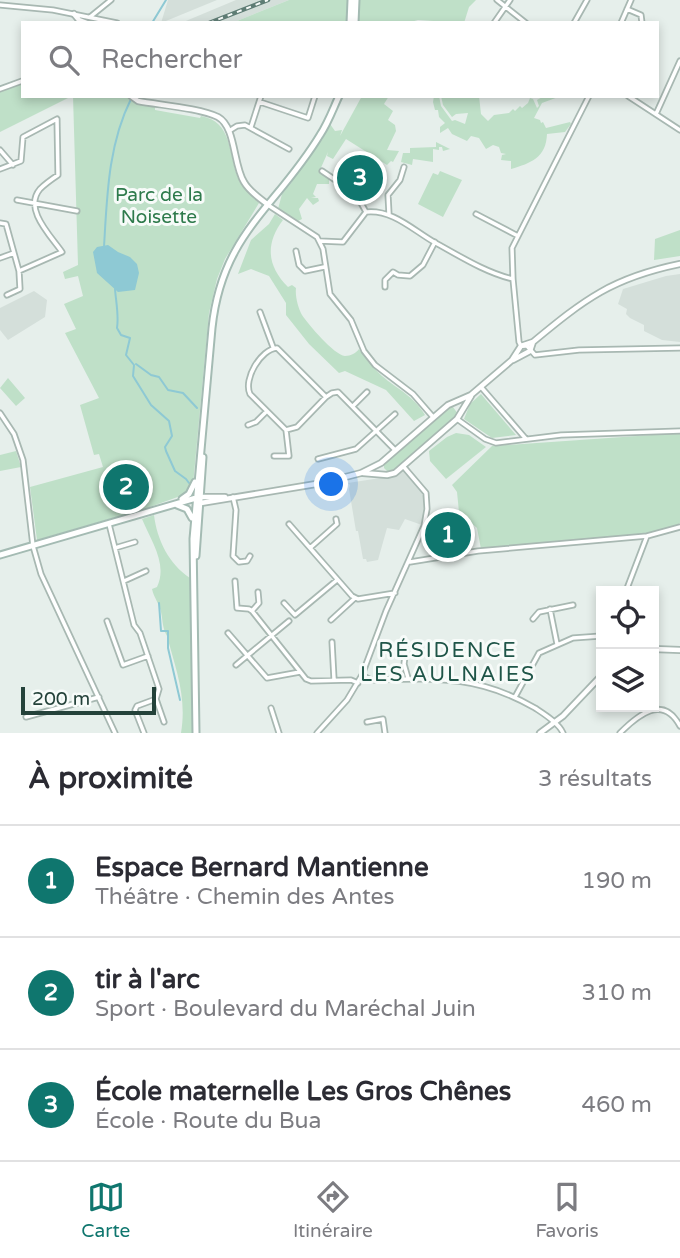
<!DOCTYPE html>
<html lang="fr">
<meta charset="utf-8">
<style>
:root{--surface:#fff;--page:#f7f7f7;--text:#2b2b33;--muted:#7c7c81;--line:#e1e1e2;--accent:#0f766e}
body{margin:0;font-family:"Varela Round",sans-serif;background:var(--page);color:var(--text)}
.controls{position:absolute;right:21px;bottom:21px;display:grid;overflow:hidden;border-radius:0px;box-shadow:0 4px 10px #0003}
.controls button{width:63px;height:63px;display:grid;place-items:center;padding:0;border:0;border-bottom:2px solid var(--line);background:var(--surface);color:var(--text);font:35px sans-serif}
.scale{position:absolute;left:21px;bottom:18px;width:135px;box-sizing:border-box;padding-left:7px;border:4px solid #24423a;border-top:0;font-size:19px;line-height:24px;white-space:nowrap;color:#24423a;-webkit-text-stroke:5px #f7fbf9;paint-order:stroke}
.you{position:absolute;left:332px;top:485px;width:24px;height:24px;margin:-18px;border:5px solid #fff;border-radius:50%;background:#1a73e8;box-shadow:0 0 0 10px #1a73e833}
.badge{display:grid;place-items:center;width:46px;height:46px;border-radius:50%;background:var(--accent);color:#fff;font-size:23px;font-weight:700}
.pin{position:absolute;translate:-50% -50%;border:4px solid #fff;box-shadow:0 2px 7px #0006}
.list{margin:0;padding:0;list-style:none}
h2{display:flex;justify-content:space-between;align-items:center;height:91px;margin:0;padding:0 28px;font-size:30px}
h2 small{font-size:23px;font-weight:400;color:var(--muted)}
.list li{display:grid;grid-template-columns:46px 1fr auto;gap:21px;align-items:center;box-sizing:border-box;height:112px;padding:0 28px;border-top:2px solid var(--line)}
.list b{display:block;font-size:26px;white-space:nowrap}
.list p{margin:0;font-size:23px;white-space:nowrap;color:var(--muted)}
.list em{font-size:23px;font-style:normal;color:var(--muted)}
.icon{flex:none;width:38px;height:38px;fill:none;stroke:currentColor;stroke-width:2;stroke-linecap:round;stroke-linejoin:round}
.map{position:relative;flex:none;width:680px;height:733px;overflow:hidden}
.search{position:absolute;background:var(--surface);box-shadow:0 4px 10px #0003;left:21px;right:21px;top:21px;height:77px;display:flex;align-items:center;gap:18px;box-sizing:border-box;padding:0 24px;border-radius:0px;color:var(--muted);font-size:26px}
.sheet{height:427px;background:var(--surface)}
nav{display:flex;justify-content:space-around;align-items:center;box-sizing:border-box;height:98px;border-top:2px solid var(--line);background:var(--surface);font-size:19px;color:var(--muted)}
nav a{display:grid;justify-items:center;gap:4px}
nav .on{color:var(--accent)}
.map>svg:first-child{display:block}
.built{fill:#d4dfda}
.green{fill:#bfe0c8}
.water{fill:#8ec9d4}
.lines{fill:none;stroke-linecap:round;stroke-linejoin:round}
.stream{stroke:#8ec9d4;stroke-width:2}
.minor-casing{stroke:#a8b8b2;stroke-width:7}
.tertiary-casing{stroke:#a8b8b2;stroke-width:8}
.secondary-casing{stroke:#a4bbb3;stroke-width:9}
.minor{stroke:#fff;stroke-width:3.5}
.tertiary{stroke:#fff;stroke-width:4.5}
.secondary{stroke:#fff;stroke-width:5}
.rail-casing{stroke:#5f7d75;stroke-width:4.5}
.rail{stroke:#f7fbf9;stroke-width:2;stroke-dasharray:5;stroke-linecap:butt}
.labels{text-anchor:middle;stroke-width:6;stroke-linejoin:round;paint-order:stroke}
.park-label{font-size:19px;fill:#2d7a4b;stroke:#f7fbf9}
.neighbourhood-label{font-size:21px;letter-spacing:2px;fill:#1f5548;stroke:#f7fbf9}
</style>
<div class="map">
<svg width="680" height="733" viewBox="0 0 680 733">
<rect width="100%" height="100%" fill="#e6efeb"/>
<!-- built -->
<path class="built" d="M168 0H217L161 23Z
M236 0H289L232 23H181Z
M680 274V342L662 340 644 331V325L630 318 626 314 627 309 618 304 623 289 666 276Z
M34 291 47 300 45 317 8 340 0 330V308Z
M402 469 423 493 424 513 422 525 405 519 399 530 387 528 378 560 367 562 366 559H363L358 531H356L349 489 350 485 348 483 393 476Z"/>
<!-- green -->
<path class="green" d="M289 0H476L469 7 464 23 418 20 407 23H232Z
M23 83V96H72L0 132V91Z
M73 96H126L130 100 155 106V110L200 118 201 116C233 122 228 153 238 178 242 188 251 195 259 203L225 259 217 279 209 313 193 485 186 494 147 508 37 540 30 487 103 467 99 454 94 455 80 405 99 398 65 333 76 329 64 304 83 296 78 276 65 279 63 272 78 265Z
M362 96H389L384 104 393 111 388 120 395 125 396 131 387 150 399 151 393 162 391 161 387 165 346 139 333 159 327 156 328 152 319 172 329 179V184H317L313 194 316 197 311 198H318L319 201 313 205 307 198 299 209 302 219 296 222 278 209 282 194 292 182 294 173 322 140 330 124 335 131 342 130 340 136Z
M434 96H439L441 106 452 121 455 120 465 124 468 113 456 114 452 117 443 105 441 96H479L481 114 488 121 494 115 509 113 513 109 515 111 520 106 522 108 528 103 530 98 533 99 537 108 539 106 537 100 544 96H561L542 103 534 118 540 120 541 123 543 122 546 128 570 122 571 124 565 132 547 134C546 158 531 163 511 169V161L501 160 502 155 506 154 501 153 499 147 493 145 486 149 479 138 471 136 467 141 452 134 448 128 440 133V127L445 123 439 117 438 110H435L433 102Z
M436 142 450 149 443 151 442 147H439V150L433 149V162L413 159 412 165 401 162 403 153H410V148L436 147Z
M440 171 462 180 443 217 418 204 433 173 438 175Z
M275 214 283 220C265 244 267 266 288 287L292 285 296 288C295 296 298 308 302 315 308 324 334 355 345 356 351 356 356 353 359 349 366 359 373 368 382 376 397 389 414 396 425 415L414 421 386 390 345 371 339 373 309 344 286 315V303L269 276 251 269 238 274 251 240 269 224Z
M680 230V256L654 260 655 239Z
M8 378 25 398 16 406 0 388Z
M481 394 486 400 516 435 492 438 464 419 470 404Z
M448 407H453L458 414 455 418 396 469 388 472 384 468V462Z
M456 433 469 435 486 447 446 479 430 461 429 451 447 437Z
M680 433V523L676 526 644 534 481 549 477 528 459 512 457 492 452 485 492 446Z
M16 451 21 467 0 471V455Z
M154 515C157 540 169 564 190 578L192 587V733H181C187 697 176 670 167 636 162 627 163 621 161 612 159 603 154 598 152 589L157 587C168 564 151 541 142 519Z"/>
<!-- water -->
<path class="water" d="M108 245 118 252 130 257 137 264 139 273 135 290 118 292 97 273 93 252 97 247Z"/>
<g class="lines">
<!-- stream -->
<path class="stream" d="M152 23 166 0
M104 247C107 197 108 145 131 99
M115 289C116 302 119 316 117 328L121 335 130 338 126 355 134 365 133 376 151 405 169 421 172 436 165 447 166 451 175 471 186 479 189 483
M136 364 151 375 159 377 168 390 183 393 197 408
M159 603 161 631H168V648L180 700"/>
<!-- minor casing -->
<g class="minor-casing">
<path id="minor" d="M497 0 526 23
M0 5 53 10 117 23
M627 9 641 15 642 23
M90 17 111 0
M494 23 510 0
M574 23 587 0
M621 23 631 0
M0 89 22 81
M589 96 512 248 513 279 519 342 521 346H527L535 355 579 350 680 348
M628 96 680 130
M260 102 308 118 315 96
M656 114 680 61
M251 127 261 96
M229 131 237 126 245 125 289 149
M0 150 13 165
M0 169 21 161 23 137 57 119 58 175C52 179 45 184 40 189 23 209 51 236 62 252L19 271 6 224 0 223
M322 171 356 194 366 212
M17 200 77 211
M268 205 317 237 323 249 330 294 351 320 364 351 375 365 413 394 433 417
M366 212C392 209 413 230 434 242 458 255 486 273 513 279
M389 214 388 195 400 180 404 167
M476 214 518 236
M320 241 343 242 366 212
M296 251 299 265 305 271 324 267
M0 258 14 253
M385 287V280L393 272 398 275 410 276 423 265 435 242
M7 295 20 289 19 271
M260 312 273 347
M481 387 526 439
M326 397 277 348C261 349 243 379 250 394L286 430 297 427 326 397 332 393 338 392 395 450
M354 405 367 392
M0 413 14 434 23 460 33 546 41 574 115 733
M457 419 485 439 496 443 561 435 680 431
M248 425 256 422 267 411
M274 456H289L286 430
M318 459 356 449 395 414
M233 497 236 510 233 556 239 562 247 561 250 556
M109 524 134 625 140 633 159 689 156 699 137 706 135 710 144 733
M289 524 352 596 358 599 395 593
M115 548 135 542
M310 548 337 524 336 519
M410 562 478 551 647 536
M124 581 146 571
M235 581 237 608 249 609 252 611 306 679 311 681 351 680 358 683
M626 591 647 536 680 527
M284 603 295 615 337 580
M550 609 557 644
M252 611 259 603 258 592
M533 619 539 612 573 605
M331 620 355 598
M107 621 123 665 148 656
M228 633 267 678 300 672
M332 642 334 679
M405 656 404 664 408 678
M236 665 289 621
M362 675 371 680C435 678 478 675 535 708 544 714 559 723 563 733
M600 677 601 664
M515 697 539 653 573 638 601 636
M156 699 164 722
M271 708 279 733
M26 717 99 697
M367 722 383 719 385 733
M317 733 347 700 362 675 386 611 424 526 427 509 426 493 403 466
M620 733C638 715 663 694 680 726"/>
</g>
<!-- tertiary casing -->
<g class="tertiary-casing">
<path id="tertiary" d="M74 14 79 20 87 23
M131 96 138 101C159 105 200 108 218 117 236 127 233 165 244 182 249 191 259 198 267 204
M513 360 530 351 533 342
M363 473 387 475 395 473 457 419 471 396
M199 497H225
M201 503 322 483 361 473 381 463 448 405 471 395 512 360 521 346 533 342C585 299 612 278 680 264
M654 649 680 650
M540 733 563 716 601 676"/>
</g>
<!-- secondary casing -->
<g class="secondary-casing">
<path id="secondary" d="M350 23 351 0
M355 23 356 0
M182 499 189 494 195 482
M177 505 187 509 192 518
M0 555 196 498
M196 556 203 457
M196 733 193 539 212 328C222 233 276 208 320 135 328 123 333 109 339 96"/>
</g>
<!-- minor -->
<use href="#minor" class="minor"/>
<!-- tertiary -->
<use href="#tertiary" class="tertiary"/>
<!-- secondary -->
<use href="#secondary" class="secondary"/>
<!-- rail casing -->
<g class="rail-casing">
<path id="rail" d="M209 23 268 0"/>
</g>
<!-- rail -->
<use href="#rail" class="rail"/>
</g>
<g class="labels">
<!-- park labels -->
<g class="park-label">
<text x="159" y="201">Parc de la<tspan x="159" dy="22">Noisette</tspan></text>
</g>
<!-- neighbourhood labels -->
<g class="neighbourhood-label">
<text x="448" y="657">RÉSIDENCE<tspan x="448" dy="24">LES AULNAIES</tspan></text>
</g>
</g>
</svg>
<div class="controls">
<button><svg class="icon" aria-label="locate" viewBox="0 0 24 24"><circle cx="12" cy="12" r="6"/><path d="M12 2v4M12 18v4M2 12h4M18 12h4"/></svg></button>
<button><svg class="icon" aria-label="layers" viewBox="0 0 24 24"><path d="M12 4l9 5-9 5-9-5zM3 14l9 5 9-5"/></svg></button>
</div>
<div class="scale">200 m</div>
<div class="you"></div>
<div class="pin badge" style="left:448px;top:535px">1</div>
<div class="pin badge" style="left:126px;top:487px">2</div>
<div class="pin badge" style="left:360px;top:178px">3</div>
<div class="search"><svg class="icon" aria-label="search" viewBox="0 0 24 24"><circle cx="10" cy="10" r="6"/><path d="M15 15l6 6"/></svg>Rechercher</div>
</div>
<section class="sheet">
<h2>À proximité<small>3 résultats</small></h2>
<ul class="list">
<li><span class="badge">1</span><div><b>Espace Bernard Mantienne</b><p>Théâtre · Chemin des Antes</p></div><em>190 m</em></li>
<li><span class="badge">2</span><div><b>tir à l'arc</b><p>Sport · Boulevard du Maréchal Juin</p></div><em>310 m</em></li>
<li><span class="badge">3</span><div><b>École maternelle Les Gros Chênes</b><p>École · Route du Bua</p></div><em>460 m</em></li>
</ul>
</section>
<nav>
<a class="on"><svg class="icon" aria-label="map" viewBox="0 0 24 24"><path d="M3 6l6-2 6 2 6-2v14l-6 2-6-2-6 2zM9 4v14M15 6v14"/></svg>Carte</a>
<a><svg class="icon" aria-label="directions" viewBox="0 0 24 24"><path d="M12 3l9 9-9 9-9-9zM9 14v-3h6M13 9l2 2-2 2"/></svg>Itinéraire</a>
<a><svg class="icon" aria-label="saved" viewBox="0 0 24 24"><path d="M7 4h10v16l-5-4-5 4z"/></svg>Favoris</a>
</nav>
